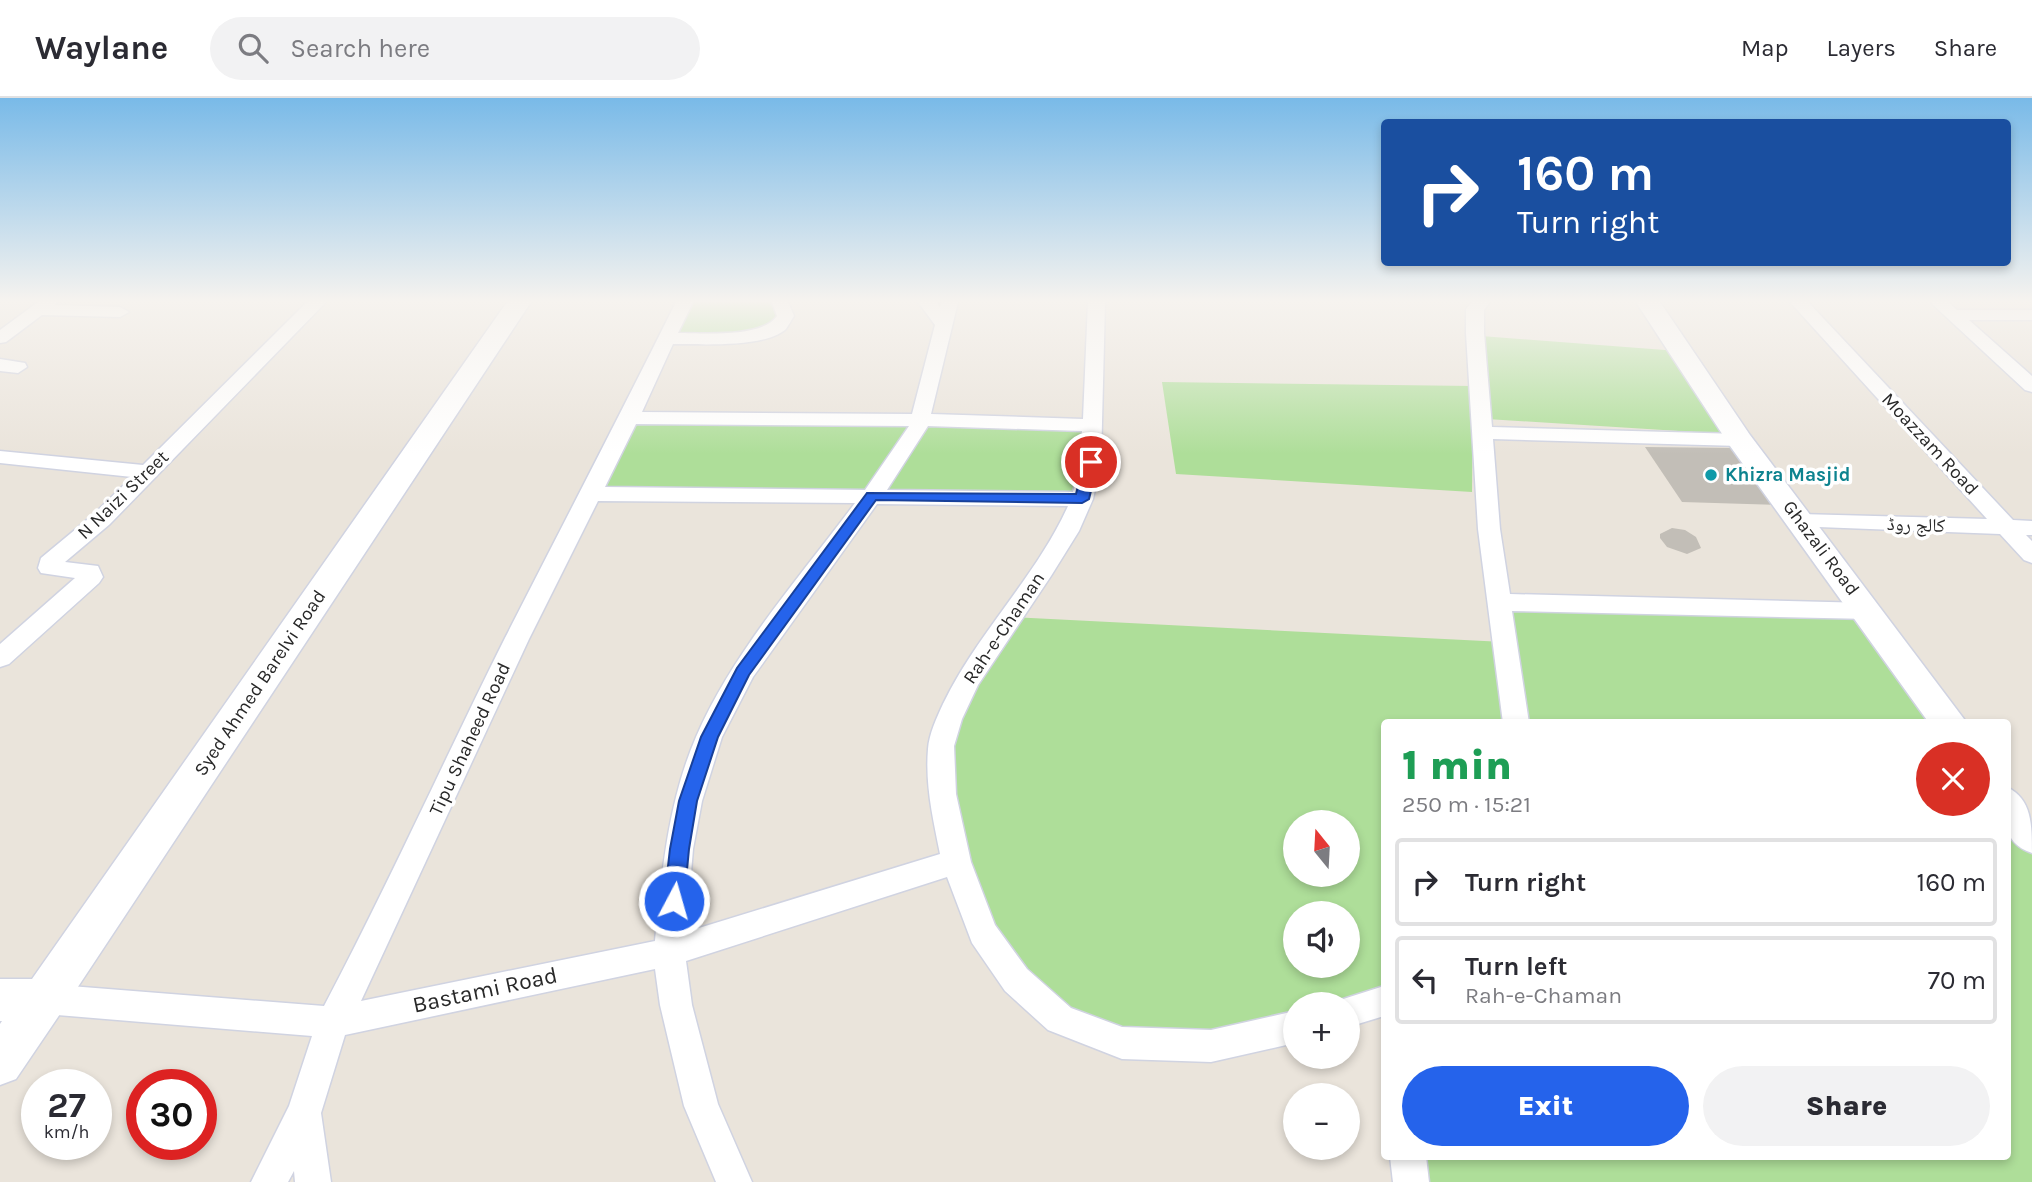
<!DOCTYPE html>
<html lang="en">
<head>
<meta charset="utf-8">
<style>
	:root { --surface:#fff; --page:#f2f2f3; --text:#2b2b33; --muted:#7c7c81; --line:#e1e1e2; --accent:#2563eb }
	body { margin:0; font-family:Karla,"Noto Naskh Arabic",sans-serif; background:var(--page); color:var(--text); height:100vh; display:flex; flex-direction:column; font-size:26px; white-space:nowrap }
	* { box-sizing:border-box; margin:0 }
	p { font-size:23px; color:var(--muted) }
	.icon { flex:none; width:38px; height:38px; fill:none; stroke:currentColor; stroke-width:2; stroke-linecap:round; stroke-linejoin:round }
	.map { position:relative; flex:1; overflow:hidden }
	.side { position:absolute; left:1381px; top:621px; width:630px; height:441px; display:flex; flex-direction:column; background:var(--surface); border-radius:7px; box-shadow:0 4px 10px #0003 }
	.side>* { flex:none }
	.banner { position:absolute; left:1381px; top:21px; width:630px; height:147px; border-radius:7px; box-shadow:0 4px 10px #0003; background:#1a4fa0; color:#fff; overflow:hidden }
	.needle { width:46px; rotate:342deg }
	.fabs { position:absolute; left:1283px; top:712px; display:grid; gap:14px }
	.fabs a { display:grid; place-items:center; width:77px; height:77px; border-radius:50%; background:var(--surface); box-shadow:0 4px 10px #0003; font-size:35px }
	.speed { position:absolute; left:21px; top:971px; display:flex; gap:14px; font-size:35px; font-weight:700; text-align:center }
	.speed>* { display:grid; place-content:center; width:91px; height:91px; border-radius:50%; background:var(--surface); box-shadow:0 4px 10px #0003; line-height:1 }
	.speed small { font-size:18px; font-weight:400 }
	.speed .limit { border:10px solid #d22; background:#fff; color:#111 }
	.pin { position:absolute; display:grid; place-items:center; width:60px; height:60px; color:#fff; margin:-30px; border:4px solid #fff; border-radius:50%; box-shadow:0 2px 7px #0007 }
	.me { position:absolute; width:77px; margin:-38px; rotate:6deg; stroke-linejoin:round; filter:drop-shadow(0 0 5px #0008) }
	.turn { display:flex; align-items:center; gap:24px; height:147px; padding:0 21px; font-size:32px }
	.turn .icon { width:91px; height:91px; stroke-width:2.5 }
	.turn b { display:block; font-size:49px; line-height:60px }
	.round { display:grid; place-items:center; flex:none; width:74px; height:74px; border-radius:37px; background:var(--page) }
	.head { display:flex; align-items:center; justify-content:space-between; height:119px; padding:0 21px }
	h1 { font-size:42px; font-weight:800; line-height:52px; color:#1e9e55 }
	.button { display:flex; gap:14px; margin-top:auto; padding:14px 21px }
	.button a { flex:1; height:80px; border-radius:42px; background:var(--accent); color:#fff; font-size:28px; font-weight:800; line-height:80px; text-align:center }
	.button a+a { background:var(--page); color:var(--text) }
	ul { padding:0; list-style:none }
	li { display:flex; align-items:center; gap:21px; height:88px; margin:0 14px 10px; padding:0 7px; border:4px solid var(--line); border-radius:7px }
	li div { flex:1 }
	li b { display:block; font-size:26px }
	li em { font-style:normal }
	header { display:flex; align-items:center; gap:42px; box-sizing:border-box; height:98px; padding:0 35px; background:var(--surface); border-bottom:2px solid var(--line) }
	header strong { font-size:33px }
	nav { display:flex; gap:38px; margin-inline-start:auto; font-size:24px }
	.search { width:490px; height:63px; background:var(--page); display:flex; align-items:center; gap:18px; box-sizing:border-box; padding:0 24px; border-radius:38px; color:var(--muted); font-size:26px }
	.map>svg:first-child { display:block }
	.green { fill:#aede99; fill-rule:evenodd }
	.building { fill:#c2beb7 }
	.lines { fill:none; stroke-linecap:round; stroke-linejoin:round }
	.street-casing { stroke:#d0d3e1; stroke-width:3 }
	.secondary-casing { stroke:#d0d3e1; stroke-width:3 }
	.street { fill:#fff; fill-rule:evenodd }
	.secondary { fill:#fff; fill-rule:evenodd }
	.route { fill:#2563eb; stroke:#184099; stroke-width:2 }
	.culture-dot { fill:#0f9aa8; stroke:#fff; stroke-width:2.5 }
	.labels { text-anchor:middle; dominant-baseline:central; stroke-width:7; stroke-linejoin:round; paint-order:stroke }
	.street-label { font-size:19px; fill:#282828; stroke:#fff }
	.culture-label { font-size:19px; font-weight:bold; fill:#0d838f; stroke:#fff; text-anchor:start }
	.near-street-label { font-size:23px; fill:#282828; stroke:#fff }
</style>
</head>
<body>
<header>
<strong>Waylane</strong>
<div class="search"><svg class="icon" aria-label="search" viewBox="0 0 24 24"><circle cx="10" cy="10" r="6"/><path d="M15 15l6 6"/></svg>Search here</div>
<nav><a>Map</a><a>Layers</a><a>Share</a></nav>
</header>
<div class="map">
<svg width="2032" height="1084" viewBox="0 0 2032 1084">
	<rect width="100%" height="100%" fill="#eae4db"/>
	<g class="green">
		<polygon points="685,204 780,204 784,209 784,223 761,237 667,240"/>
		<polygon points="1481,238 1678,253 1727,336 1487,321"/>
		<polygon points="1162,284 1473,288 1472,394 1176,376"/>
		<polygon points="629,320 1090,327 1072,404 591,396"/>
		<path d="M 1498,497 L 1866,508 L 1950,625 L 1384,625 L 1384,895 L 1348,914 L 1348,906 L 1295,906 L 1295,929 L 1132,938 L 1069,914 L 1019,876 L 988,830 L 942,656 L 1009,519 L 1504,544 ZM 1295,724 L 1348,724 L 1348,777 L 1295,777 ZM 1295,816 L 1348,816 L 1348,868 L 1295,868 Z"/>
		<polygon points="2007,705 2032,740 2032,1084 1424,1084 1421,1059 2007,1059"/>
	</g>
	<g class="building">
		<polygon points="1645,349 1736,350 1782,407 1682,404"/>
		<polygon points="1672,430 1685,432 1696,439 1701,450 1687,456 1667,449 1660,440 1660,436"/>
	</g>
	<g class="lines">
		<g class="street-casing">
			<g id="street">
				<polygon points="38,204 57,204 55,207 120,209 129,214 120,219 42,217 6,244 0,245 0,232"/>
				<polygon points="307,204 326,204 110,426 65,464 98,468 103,479 99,485 9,566 0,569 0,546 75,480 41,475 38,470 41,460 94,416 132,379 0,365 0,353 143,367"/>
				<path d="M 676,204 L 693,204 L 678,235 C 703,235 762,240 777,218 L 772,204 L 788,204 L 794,218 C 791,222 788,229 785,232 C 762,250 702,246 673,246 L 642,314 L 912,316 L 935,227 L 918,204 L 936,204 L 940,209 L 942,204 L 958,204 L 931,316 L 1083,321 L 1088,204 L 1105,204 L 1101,364 L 1093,401 L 1079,433 L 1051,478 L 978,587 L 962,621 L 954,648 L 956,696 L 971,764 L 995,827 L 1027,871 L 1071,910 L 1122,929 L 1211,932 L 1295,913 L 1295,945 L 1211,964 L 1122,961 L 1048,932 L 1005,893 L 972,845 L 947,779 L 686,863 L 692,907 L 718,1006 L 752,1084 L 716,1084 L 684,1008 L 660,907 L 655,871 L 345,937 L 321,1015 L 331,1084 L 295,1084 L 294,1073 L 288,1084 L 251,1084 L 289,1008 L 312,938 L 45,916 L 34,912 L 29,901 L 34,890 L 45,886 L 324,908 C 388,787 444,662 505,540 C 562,428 620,317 676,204 ZM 636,326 L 909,328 L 865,392 L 605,389 ZM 928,328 L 1082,333 L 1081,364 L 1073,394 L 887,392 ZM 598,403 L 855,405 C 800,479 732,555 696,639 C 668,704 662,773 655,843 L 361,903 L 529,541 ZM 877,406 L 1068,408 C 1036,479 977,535 943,606 C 937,619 929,636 928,651 C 925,687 933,721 940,756 L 686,834 L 693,751 L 702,703 L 722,639 L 753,579 Z"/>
				<polygon points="1472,204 1490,204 1484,212 1484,235 1492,329 1740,336 1747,338 1750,342 1747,346 1740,348 1493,341 1500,431 1510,496 1869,505 1877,507 1881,513 1877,519 1869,521 1512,513 1529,625 1503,625 1478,431 1466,235 1466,211"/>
				<polygon points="1790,204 1808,204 2013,422 2032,423 2032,437 2026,437 2032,443 2032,465 2024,462 2000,436 1792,428 1789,423 1792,418 1800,416 1987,421"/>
				<polygon points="1930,204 1948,204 1957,212 2032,212 2032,222 1969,222 2032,278 2032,294 2025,292"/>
				<polygon points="0,261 25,265 27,269 18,275 0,273"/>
				<polygon points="1384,888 1384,918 1348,929 1348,906 1335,906 1337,903"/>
				<polygon points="1390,1059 1426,1059 1429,1084 1393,1084"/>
			</g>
		</g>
		<g class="secondary-casing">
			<g id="secondary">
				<polygon points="507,204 531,204 60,916 16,981 0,987 0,926 2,923 0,923 0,881 32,881"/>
				<polygon points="1636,204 1660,204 1750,337 1967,625 1929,625 1730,348"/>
				<path d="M 2007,689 C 2032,701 2032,727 2032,755 C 1999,744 2007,718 2007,689 Z"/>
			</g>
		</g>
		<use href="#street" class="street"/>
		<use href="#secondary" class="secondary"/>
	</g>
	<linearGradient id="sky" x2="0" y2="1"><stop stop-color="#79bae8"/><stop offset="0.57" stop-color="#f6f3ef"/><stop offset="1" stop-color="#f6f3ef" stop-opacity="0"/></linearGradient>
	<rect width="2032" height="356" fill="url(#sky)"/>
	<polygon class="route" points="1091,360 1098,364 1089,401 1082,405 876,402 749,577 718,639 697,703 689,751 684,803 681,809 674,811 667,809 664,803 670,751 679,703 701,639 737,570 867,395 1076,396 1084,364"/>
	<circle class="culture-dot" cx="1711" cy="377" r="7"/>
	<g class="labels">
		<g class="street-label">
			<text transform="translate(1930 346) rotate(47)">Moazzam Road</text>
			<text transform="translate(123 397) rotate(-44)">N Naizi Street</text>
			<text transform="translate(1916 427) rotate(2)">کالج روڈ</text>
			<text transform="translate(1821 450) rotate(53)">Ghazali Road</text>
			<text transform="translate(1004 530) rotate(-56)">Rah-e-Chaman</text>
			<text transform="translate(260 585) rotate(-56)">Syed Ahmed Barelvi Road</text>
			<text transform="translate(470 641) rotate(-65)">Tipu Shaheed Road</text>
		</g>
		<g class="culture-label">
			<text x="1725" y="377">Khizra Masjid</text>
		</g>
		<g class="near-street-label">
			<text transform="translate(485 892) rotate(-12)">Bastami Road</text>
		</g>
	</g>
</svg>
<div class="fabs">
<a><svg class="needle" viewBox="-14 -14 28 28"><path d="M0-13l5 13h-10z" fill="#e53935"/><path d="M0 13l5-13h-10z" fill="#7c7c81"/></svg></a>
<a><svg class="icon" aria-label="sound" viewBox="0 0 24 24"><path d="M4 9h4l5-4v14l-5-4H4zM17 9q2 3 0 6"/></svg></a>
<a>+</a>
<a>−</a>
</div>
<div class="speed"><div>27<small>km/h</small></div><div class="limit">30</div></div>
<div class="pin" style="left:1091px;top:364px;background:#d93025"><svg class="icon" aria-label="arrive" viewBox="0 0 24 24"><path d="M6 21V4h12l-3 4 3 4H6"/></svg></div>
<svg class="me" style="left:674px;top:803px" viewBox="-20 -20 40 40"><circle r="17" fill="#2563eb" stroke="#fff" stroke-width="3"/><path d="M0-11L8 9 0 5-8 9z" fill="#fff"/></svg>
<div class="banner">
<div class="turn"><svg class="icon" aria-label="right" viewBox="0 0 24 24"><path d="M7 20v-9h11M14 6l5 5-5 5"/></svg><div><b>160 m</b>Turn right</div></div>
</div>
<section class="side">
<div class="head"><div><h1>1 min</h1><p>250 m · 15:21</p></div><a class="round" style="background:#d93025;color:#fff"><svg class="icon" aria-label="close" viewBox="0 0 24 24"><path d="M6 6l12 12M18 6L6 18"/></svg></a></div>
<ul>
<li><svg class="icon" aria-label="right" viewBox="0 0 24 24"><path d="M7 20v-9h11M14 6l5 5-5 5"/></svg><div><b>Turn right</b></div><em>160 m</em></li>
<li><svg class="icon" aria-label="left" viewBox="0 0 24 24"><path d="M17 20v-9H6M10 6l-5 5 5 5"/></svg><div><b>Turn left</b><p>Rah-e-Chaman</p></div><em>70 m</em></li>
</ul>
<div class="button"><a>Exit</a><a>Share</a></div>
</section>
</div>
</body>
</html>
